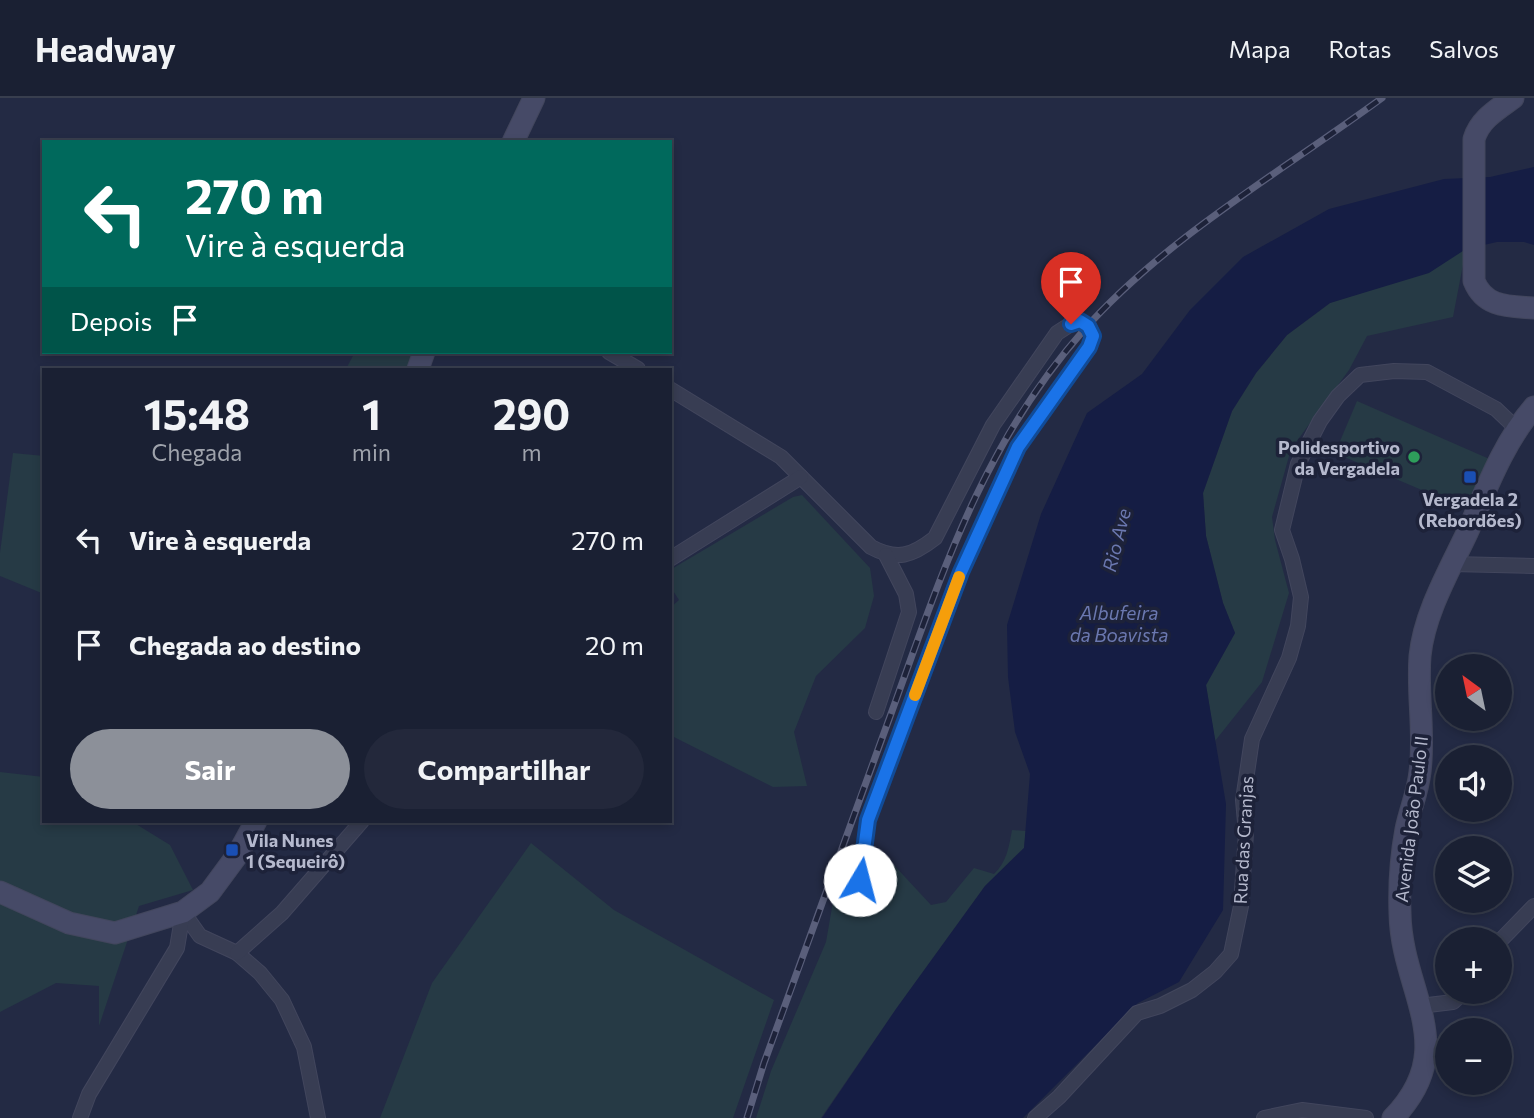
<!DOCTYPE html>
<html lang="pt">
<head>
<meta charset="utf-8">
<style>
	:root { --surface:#1a2033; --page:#23283b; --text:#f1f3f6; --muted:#9fa3ac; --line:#383e4e; --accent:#8c9099 }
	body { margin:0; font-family:Commissioner,sans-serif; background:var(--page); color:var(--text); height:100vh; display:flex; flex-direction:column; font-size:26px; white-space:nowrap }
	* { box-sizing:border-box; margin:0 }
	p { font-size:23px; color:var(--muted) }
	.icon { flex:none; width:38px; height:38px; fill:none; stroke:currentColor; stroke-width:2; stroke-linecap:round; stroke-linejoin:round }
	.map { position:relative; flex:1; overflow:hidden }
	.panel { position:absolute; left:42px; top:270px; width:630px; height:455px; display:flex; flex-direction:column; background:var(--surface); border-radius:0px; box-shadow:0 4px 10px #0003,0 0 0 2px var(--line) }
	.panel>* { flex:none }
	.guide { position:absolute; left:42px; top:42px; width:630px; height:214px; border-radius:0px; box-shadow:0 4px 10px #0003,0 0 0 2px var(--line); background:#00695c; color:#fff; overflow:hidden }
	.needle { width:46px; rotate:327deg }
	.buttons { position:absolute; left:1435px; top:556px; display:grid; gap:14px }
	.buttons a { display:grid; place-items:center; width:77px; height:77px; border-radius:50%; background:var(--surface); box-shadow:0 4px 10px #0003,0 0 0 2px var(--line); font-size:35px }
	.pin { position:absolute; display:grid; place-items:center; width:60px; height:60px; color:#fff; margin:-72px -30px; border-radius:50% 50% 50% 0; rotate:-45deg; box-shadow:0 0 7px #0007 }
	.pin .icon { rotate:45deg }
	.me { position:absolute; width:77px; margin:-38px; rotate:8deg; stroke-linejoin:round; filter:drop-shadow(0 0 5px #0008) }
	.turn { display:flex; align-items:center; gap:24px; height:147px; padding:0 28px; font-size:32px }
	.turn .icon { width:91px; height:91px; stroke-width:2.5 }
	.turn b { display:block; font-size:49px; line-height:60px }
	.then { display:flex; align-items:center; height:66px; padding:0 28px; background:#0003; gap:14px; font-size:26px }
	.eta { display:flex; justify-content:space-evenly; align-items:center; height:119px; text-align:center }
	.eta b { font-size:42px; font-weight:700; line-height:49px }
	.button { display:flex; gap:14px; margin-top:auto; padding:14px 28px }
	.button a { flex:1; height:80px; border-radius:42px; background:var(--accent); color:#fff; font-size:28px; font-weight:700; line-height:80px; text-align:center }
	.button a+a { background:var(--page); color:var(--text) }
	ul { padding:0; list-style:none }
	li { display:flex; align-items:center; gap:21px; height:105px; padding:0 28px }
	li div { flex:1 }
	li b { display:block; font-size:26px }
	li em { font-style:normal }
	header { display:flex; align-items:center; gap:42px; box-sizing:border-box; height:98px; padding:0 35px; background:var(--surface); border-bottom:2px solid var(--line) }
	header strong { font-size:33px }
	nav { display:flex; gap:38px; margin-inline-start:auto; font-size:24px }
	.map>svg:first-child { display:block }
	.green { fill:#263a45 }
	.water { fill:#151d44 }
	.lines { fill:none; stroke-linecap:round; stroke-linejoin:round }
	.street-casing { stroke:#42465d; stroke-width:16 }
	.secondary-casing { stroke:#42465d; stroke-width:23 }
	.street { stroke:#383d53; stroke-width:14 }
	.secondary { stroke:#464a67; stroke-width:21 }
	.rail-casing { stroke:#5a5f7b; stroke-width:7 }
	.rail { stroke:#1d2239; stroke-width:4.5; stroke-dasharray:13; stroke-linecap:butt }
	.route-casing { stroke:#114b97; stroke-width:18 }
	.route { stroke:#1a73e8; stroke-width:12 }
	.slow { stroke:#f59e0b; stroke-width:12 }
	.leisure-dot { fill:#2e9e5b; stroke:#1d2239; stroke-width:2.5 }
	.transit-dot { fill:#1a4fb4; stroke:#1d2239; stroke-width:2.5 }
	.labels { text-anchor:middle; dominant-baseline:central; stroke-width:7; stroke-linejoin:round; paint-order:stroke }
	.poi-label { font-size:18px; font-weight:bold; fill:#b5b9cd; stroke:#1d2239; text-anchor:end }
	.street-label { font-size:18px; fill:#b5b9cd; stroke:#1d2239 }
	.water-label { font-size:19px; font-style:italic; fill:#6b78b0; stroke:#1d2239 }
</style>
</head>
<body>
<header>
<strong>Headway</strong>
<nav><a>Mapa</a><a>Rotas</a><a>Salvos</a></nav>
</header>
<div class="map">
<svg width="1534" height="1020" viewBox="0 0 1534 1020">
	<rect width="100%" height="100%" fill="#232a44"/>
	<g class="green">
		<polygon points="1466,151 1453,219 1367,238 1349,272 1291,351 1272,419 1275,442 1289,495 1262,584 1215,643 1206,587 1235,535 1223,505 1206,438 1203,395 1232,313 1256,275 1287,237 1330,205 1370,192"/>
		<polygon points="355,254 413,254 408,271 346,271"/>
		<polygon points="1357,303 1494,363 1471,413 1335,355"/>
		<polygon points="13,355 44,358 44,496 0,478 0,455"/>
		<polygon points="802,397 870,470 874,498 865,530 816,578 794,634 807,688 773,689 670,637 670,510 679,502 670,488 670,472 793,399"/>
		<polygon points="0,674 44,679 44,723 131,723 170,747 193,792 139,808 99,928 99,888 56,885 0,914"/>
		<path d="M 1012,732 L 1026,733 L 1024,750 L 985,788 L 896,911 L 821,1020 L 756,1020 L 771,973 L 826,844 L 834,798 L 848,757 L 852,758 L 838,798 L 869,810 L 876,806 L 878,799 L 871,754 L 879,751 L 931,807 L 946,804 L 974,770 L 994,776 C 1007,764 1009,748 1012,732 Z"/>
		<polygon points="531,745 614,812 774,902 733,1020 380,1020 432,885"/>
	</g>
	<polygon class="water" points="1534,69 1534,147 1524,144 1497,144 1466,151 1429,175 1330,205 1287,237 1256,275 1232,313 1203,395 1206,438 1223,505 1235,535 1206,587 1226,706 1223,812 1179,884 1138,905 1023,1020 822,1020 896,911 985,788 1024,750 1030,676 1015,634 1008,579 1007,527 1041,416 1087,315 1142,276 1190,212 1243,159 1329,111 1444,81 1490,79"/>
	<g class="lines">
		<g class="street-casing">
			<g id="street">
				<polyline points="609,254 638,271"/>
				<path d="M 670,291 L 781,359 L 871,449 C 897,463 912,458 935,440 L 993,327 L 1057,235 L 1071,226 L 1080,223 L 1089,228 L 1093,238 L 1089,249 L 1018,349 L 961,474 L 868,722 L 860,782"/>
				<polyline points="670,461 801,379"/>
				<polyline points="1452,466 1534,468"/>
				<polyline points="876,614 909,514 906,496 886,457"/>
				<polyline points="183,814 200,838 237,855 260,875 282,902 304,949 318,1020"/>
				<polyline points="1500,843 1534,808"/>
				<polyline points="237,855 282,815 362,723"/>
				<polyline points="1420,908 1453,904 1464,894"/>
				<polyline points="80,1020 89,996 177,850 183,814"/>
				<polyline points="1035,1020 1059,999 1137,915 1160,908 1192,892 1215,874 1231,856 1241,808 1246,735 1243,702 1252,641 1289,560 1298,528 1301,499 1292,461 1282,432 1298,366 1320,323 1338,298 1360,277 1394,273 1427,274 1496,311 1517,331"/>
				<polyline points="1264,1020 1302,1012 1366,1020"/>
			</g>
		</g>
		<g class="secondary-casing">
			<g id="secondary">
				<path d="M 1513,0 C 1498,11 1480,21 1474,41 L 1474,183 C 1485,210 1509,208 1534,210"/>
				<polyline points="513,44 534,0"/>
				<polyline points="418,271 424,254"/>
				<polyline points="0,794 69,825 115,835 183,814 210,794 238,756 256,723"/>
				<path d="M 1393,1020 C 1462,949 1401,894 1400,815 C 1399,788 1401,758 1406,731 C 1410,712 1418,693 1420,674 C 1425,635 1417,597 1420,558 C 1424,516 1449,473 1467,435 C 1486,392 1503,345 1534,309"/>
			</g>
		</g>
		<use href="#street" class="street"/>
		<use href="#secondary" class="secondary"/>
		<g class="rail-casing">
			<path id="rail" d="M 747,1020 L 764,965 C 807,848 849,730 892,613 C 942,475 983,346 1083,233 C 1164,141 1284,72 1382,0"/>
		</g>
		<use href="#rail" class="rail"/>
	</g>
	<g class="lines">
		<g class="route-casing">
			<polyline id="route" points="860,782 868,722 961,474 1018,349 1089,249 1093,238 1088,228 1080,223 1071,226"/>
		</g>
		<use href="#route" class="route"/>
		<polyline class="slow" points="915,597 959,479"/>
	</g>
	<circle class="leisure-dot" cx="1414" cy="359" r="7"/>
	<g class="transit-dot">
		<rect x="1463" y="372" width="14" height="14" rx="3.5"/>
		<rect x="225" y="745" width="14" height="14" rx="3.5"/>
	</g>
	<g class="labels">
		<g class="poi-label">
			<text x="1400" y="349">Polidesportivo<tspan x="1400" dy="21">da Vergadela</tspan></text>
			<text x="1470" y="401" text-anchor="middle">Vergadela 2<tspan x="1470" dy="21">(Rebordões)</tspan></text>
			<text x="246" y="742" text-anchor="start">Vila Nunes<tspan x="246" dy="21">1 (Sequeirô)</tspan></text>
		</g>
		<g class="street-label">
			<text transform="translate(1411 721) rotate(-83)">Avenida João Paulo II</text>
			<text transform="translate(1243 742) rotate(-87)">Rua das Granjas</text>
		</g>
		<g class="water-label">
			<text transform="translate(1116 442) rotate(-76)">Rio Ave</text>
			<text x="1119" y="514">Albufeira<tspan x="1119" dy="22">da Boavista</tspan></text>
		</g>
	</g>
</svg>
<div class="buttons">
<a><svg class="needle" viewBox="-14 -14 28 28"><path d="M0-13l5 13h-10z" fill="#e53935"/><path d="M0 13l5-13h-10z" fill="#9fa3ac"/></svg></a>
<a><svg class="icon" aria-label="sound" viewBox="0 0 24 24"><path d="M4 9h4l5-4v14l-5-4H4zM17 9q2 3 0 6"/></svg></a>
<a><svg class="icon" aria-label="layers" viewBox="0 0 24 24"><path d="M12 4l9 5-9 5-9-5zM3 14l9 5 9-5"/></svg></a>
<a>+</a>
<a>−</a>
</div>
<div class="pin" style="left:1071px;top:226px;background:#d93025"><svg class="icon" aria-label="arrive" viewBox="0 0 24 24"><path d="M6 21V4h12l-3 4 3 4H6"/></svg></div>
<svg class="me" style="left:860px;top:782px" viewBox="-20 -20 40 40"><circle r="19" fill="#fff"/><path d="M0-13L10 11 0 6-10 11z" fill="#1a73e8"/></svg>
<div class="guide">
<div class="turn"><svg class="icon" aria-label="left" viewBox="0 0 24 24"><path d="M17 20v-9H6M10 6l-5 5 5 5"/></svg><div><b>270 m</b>Vire à esquerda</div></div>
<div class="then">Depois<svg class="icon" aria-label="arrive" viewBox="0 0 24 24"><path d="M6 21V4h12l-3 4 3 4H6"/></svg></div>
</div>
<section class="panel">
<div class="eta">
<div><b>15:48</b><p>Chegada</p></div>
<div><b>1</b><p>min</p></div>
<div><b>290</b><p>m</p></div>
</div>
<ul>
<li><svg class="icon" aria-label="left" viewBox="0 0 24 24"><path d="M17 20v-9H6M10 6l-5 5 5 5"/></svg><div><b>Vire à esquerda</b></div><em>270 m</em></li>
<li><svg class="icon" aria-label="arrive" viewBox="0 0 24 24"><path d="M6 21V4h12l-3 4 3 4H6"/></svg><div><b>Chegada ao destino</b></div><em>20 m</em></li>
</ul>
<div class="button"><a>Sair</a><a>Compartilhar</a></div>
</section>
</div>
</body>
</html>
